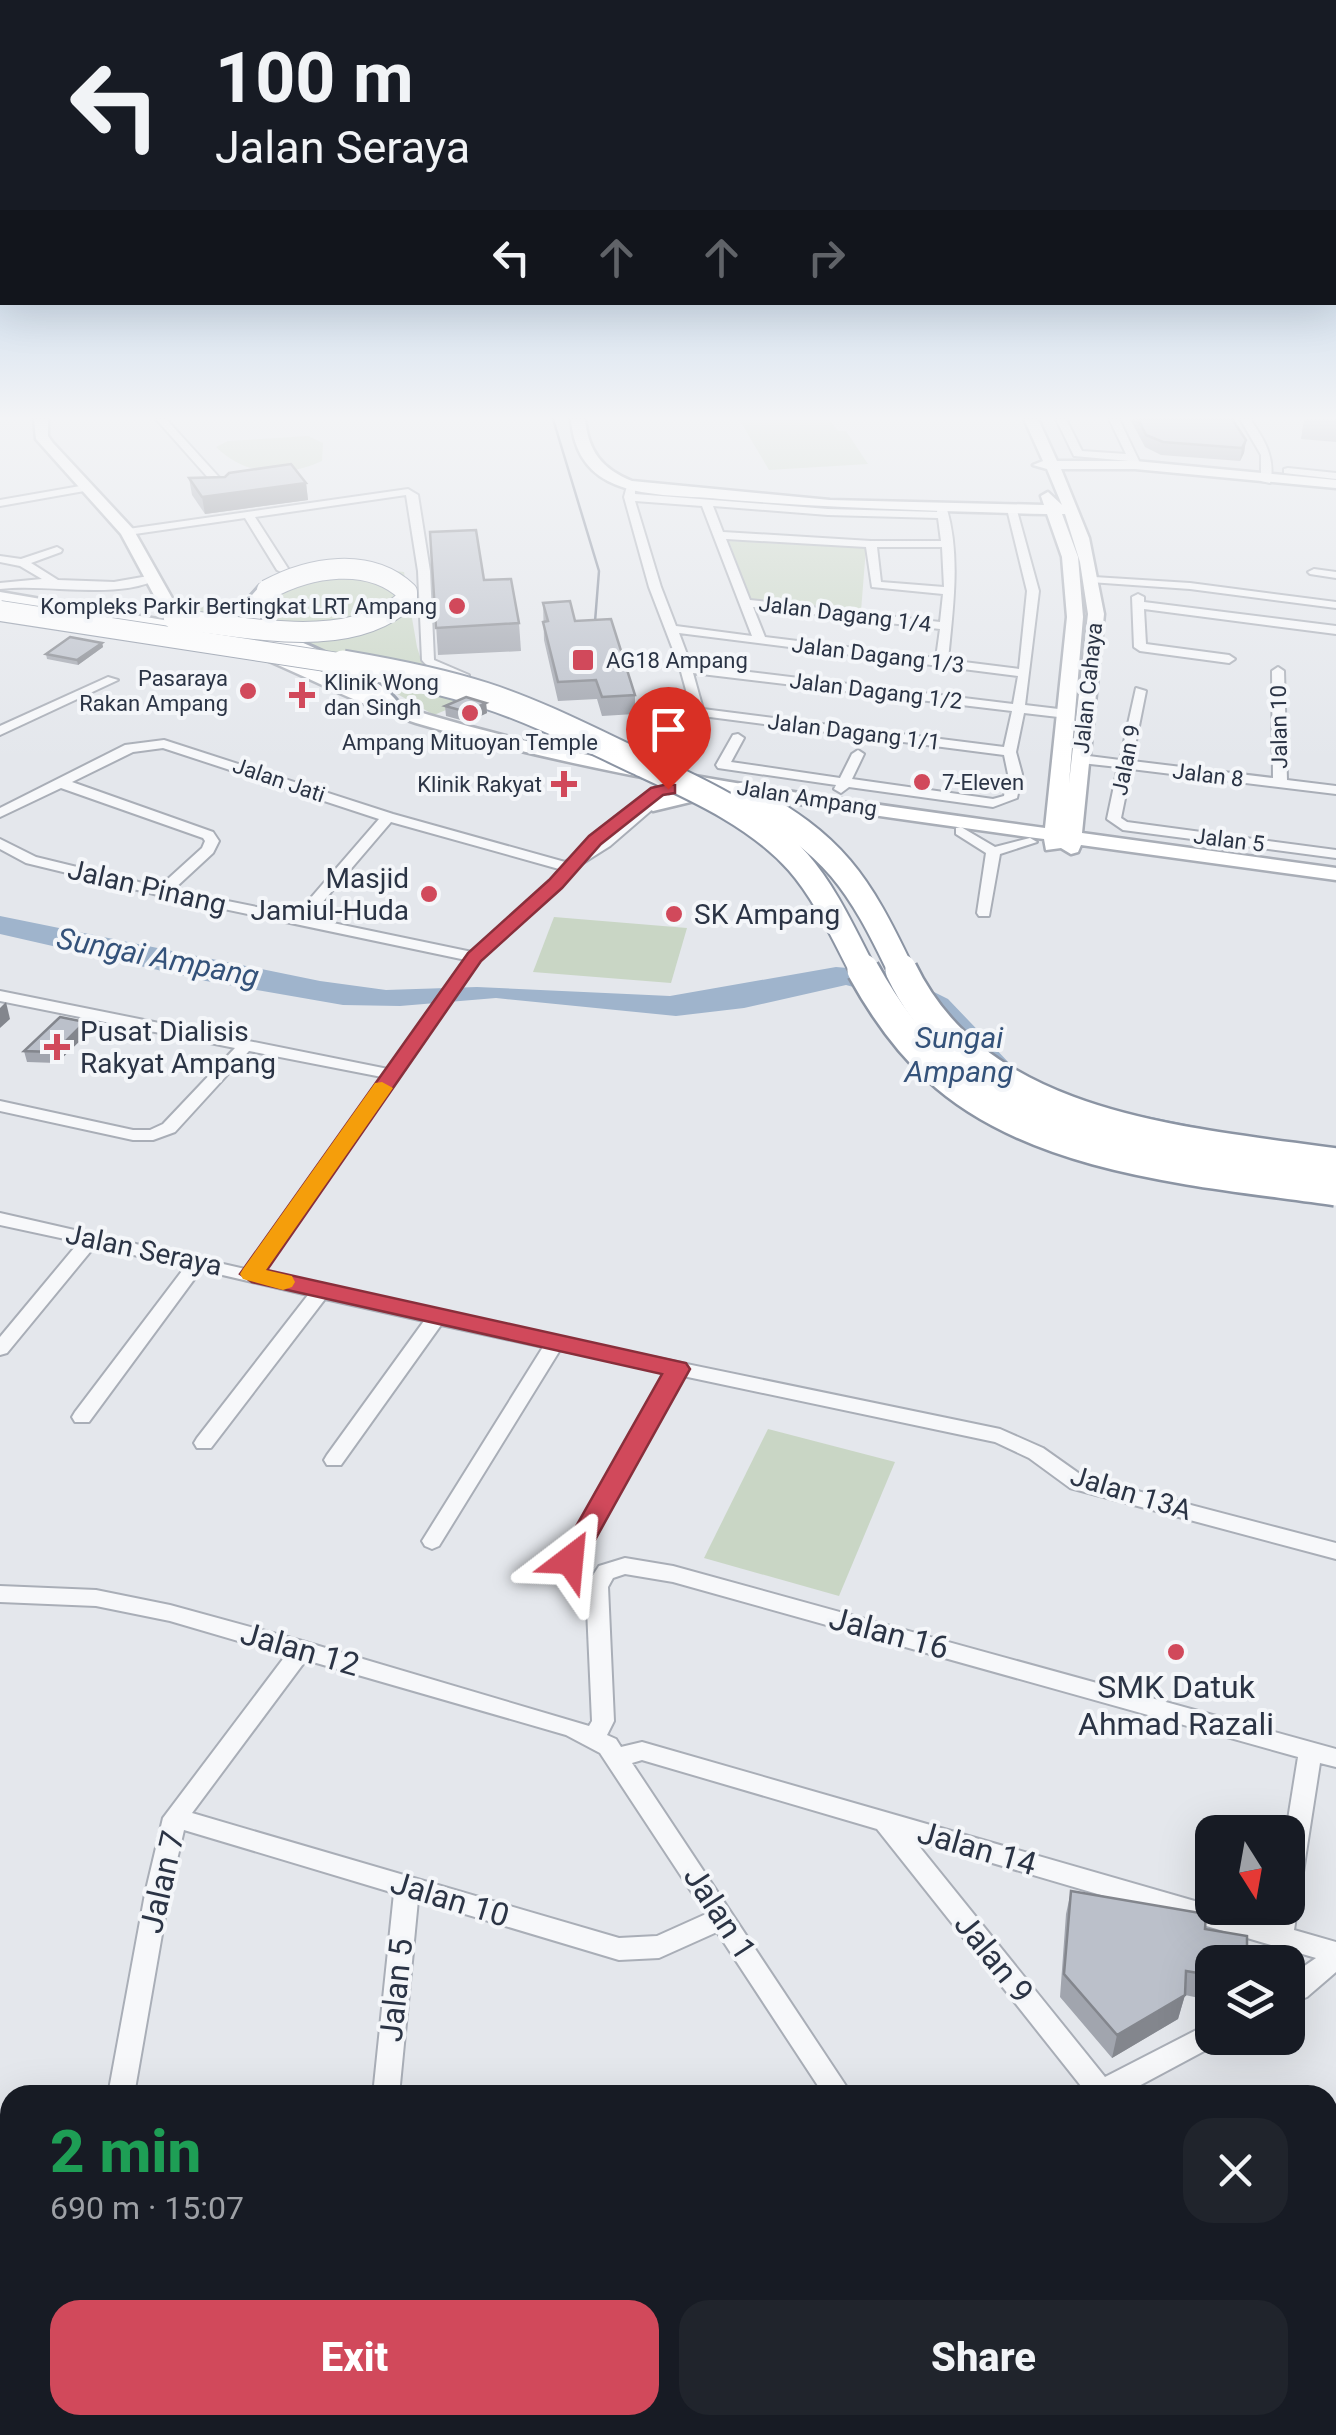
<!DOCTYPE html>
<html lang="en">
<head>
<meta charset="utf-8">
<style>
	:root { --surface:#171b24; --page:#20242c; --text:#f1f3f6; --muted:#9ea1a6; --accent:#d1495b }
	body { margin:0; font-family:Roboto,sans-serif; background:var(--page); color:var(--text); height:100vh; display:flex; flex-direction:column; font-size:38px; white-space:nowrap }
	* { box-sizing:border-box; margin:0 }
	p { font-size:32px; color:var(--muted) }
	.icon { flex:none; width:55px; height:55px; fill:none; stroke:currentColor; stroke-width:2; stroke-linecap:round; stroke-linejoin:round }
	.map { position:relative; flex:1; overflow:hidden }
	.drawer { position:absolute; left:0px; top:2085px; width:1338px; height:350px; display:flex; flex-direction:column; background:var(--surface); border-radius:30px 30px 0 0; box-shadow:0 10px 40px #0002 }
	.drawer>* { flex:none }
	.banner { position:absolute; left:0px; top:0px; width:1338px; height:305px; box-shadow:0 10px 40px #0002; background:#171b24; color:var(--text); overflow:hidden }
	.needle { width:65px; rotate:169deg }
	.buttons { position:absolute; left:1195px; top:1815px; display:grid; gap:20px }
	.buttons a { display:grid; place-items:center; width:110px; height:110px; border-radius:20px; background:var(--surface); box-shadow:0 10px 40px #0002; font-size:50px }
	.pin { position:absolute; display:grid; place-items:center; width:85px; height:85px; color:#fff; margin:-102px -42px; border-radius:50% 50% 50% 0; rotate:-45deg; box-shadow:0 0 10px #0007 }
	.pin .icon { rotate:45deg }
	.me { position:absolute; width:110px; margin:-55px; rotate:29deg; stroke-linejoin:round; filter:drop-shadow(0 0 8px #0008) }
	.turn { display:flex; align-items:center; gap:35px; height:210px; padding:0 50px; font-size:45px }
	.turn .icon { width:130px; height:130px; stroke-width:2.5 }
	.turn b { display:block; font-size:70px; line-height:85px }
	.lanes { display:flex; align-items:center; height:95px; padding:0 50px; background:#0003; justify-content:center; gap:50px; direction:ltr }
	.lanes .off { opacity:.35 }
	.round { display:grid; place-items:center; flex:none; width:105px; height:105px; border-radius:30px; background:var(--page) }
	.headline { display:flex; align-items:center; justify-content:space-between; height:170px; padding:0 50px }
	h1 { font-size:60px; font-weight:800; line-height:75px; color:#1e9e55 }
	.cta { display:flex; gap:20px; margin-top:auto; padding:20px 50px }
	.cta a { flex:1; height:115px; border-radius:30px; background:var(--accent); color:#fff; font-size:40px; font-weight:800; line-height:115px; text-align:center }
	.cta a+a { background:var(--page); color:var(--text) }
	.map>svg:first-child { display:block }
	.green { fill:#c9d6c5 }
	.water { fill:#9fb4cc }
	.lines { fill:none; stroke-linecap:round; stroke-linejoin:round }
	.street-casing { stroke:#a9aeb7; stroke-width:4 }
	.secondary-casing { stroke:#a9aeb7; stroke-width:5 }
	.highway-casing { stroke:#8b94a3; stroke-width:6 }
	.street { fill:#f7f8fa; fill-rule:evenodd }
	.secondary { fill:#fff; fill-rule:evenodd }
	.highway { fill:#fff; fill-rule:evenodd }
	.tram { stroke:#7d8696; stroke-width:2.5 }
	.highway-bridge-far2-casing { stroke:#8b94a3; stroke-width:22; stroke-linecap:butt }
	.highway-bridge-far1-casing { stroke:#8b94a3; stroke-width:29; stroke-linecap:butt }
	.highway-bridge-casing { stroke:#8b94a3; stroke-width:36; stroke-linecap:butt }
	.highway-bridge-far2 { stroke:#fff; stroke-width:20 }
	.highway-bridge-far1 { stroke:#fff; stroke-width:25 }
	.highway-bridge { stroke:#fff; stroke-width:31 }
	.wall { fill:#a1a5ae }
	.shaded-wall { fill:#83868d }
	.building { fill:#bbc0ca; stroke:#83868d; stroke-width:2.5 }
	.route { fill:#d1495b; stroke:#882f3b; stroke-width:2.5 }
	.slow { fill:#f59e0b }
	.poi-dot { fill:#d1495b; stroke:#f4f6f9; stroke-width:4 }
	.labels { text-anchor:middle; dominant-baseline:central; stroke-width:8; stroke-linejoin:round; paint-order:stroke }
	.far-poi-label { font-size:22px; fill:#2b3445; stroke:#f4f6f9; text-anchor:end }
	.far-street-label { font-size:22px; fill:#2b3445; stroke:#f4f6f9 }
	.poi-label { font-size:28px; fill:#2b3445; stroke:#f4f6f9; text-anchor:start }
	.street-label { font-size:28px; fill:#2b3445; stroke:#f4f6f9 }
	.water-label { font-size:30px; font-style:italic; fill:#34527a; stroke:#f4f6f9 }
	.near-street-label { font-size:32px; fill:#2b3445; stroke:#f4f6f9 }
	.near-poi-label { font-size:32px; fill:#2b3445; stroke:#f4f6f9 }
</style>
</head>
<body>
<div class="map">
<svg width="1336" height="2435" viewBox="0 0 1336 2435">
	<rect width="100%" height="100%" fill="#e4e7ec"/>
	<g class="green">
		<polygon points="739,419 829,419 838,431 846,431 868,464 769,470"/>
		<path d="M 308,436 L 323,443 L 322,461 C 284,478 246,476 216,447 L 228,441 Z"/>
		<polygon points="729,541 866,548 861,611 750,600"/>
		<polygon points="370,568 404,572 417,647 425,672 491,691 434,715 331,656 181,610 246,599 277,579"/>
		<polygon points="554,917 687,928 671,983 533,972"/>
		<polygon points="768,1429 895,1462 839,1596 704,1558"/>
	</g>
	<polygon class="water" points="0,916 320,981 386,990 477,987 670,996 836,967 894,972 948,999 1012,1066 1041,1088 1081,1103 1336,1154 1050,1146 861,989 846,985 744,1008 676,1016 496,998 400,1006 343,1005 206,981 0,934"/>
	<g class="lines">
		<g class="street-casing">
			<g id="street">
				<polygon points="156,419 166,419 227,486 227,490 219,490"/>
				<polygon points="1056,419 1066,419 1082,451 1126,454 1109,419 1119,419 1140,463 1135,466 1129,461 1074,456"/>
				<path d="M 1240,419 L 1250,419 C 1264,439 1276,458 1270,483 L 1261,481 L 1261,455 Z"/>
				<polygon points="1288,468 1336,473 1336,479 1284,473 1284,469"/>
				<polygon points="86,485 90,486 90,490 0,506 0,500"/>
				<path d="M 627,486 L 635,486 L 635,494 L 828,509 L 937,512 L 938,506 L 946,506 C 961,555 953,607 948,660 L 1019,669 L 1027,591 L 1007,509 L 1016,507 L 1039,591 L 1025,705 L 1067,710 L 1073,714 L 1067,718 L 1024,713 L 1016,752 L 1022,774 L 1017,798 L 993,807 L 849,787 L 841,793 L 834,789 L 836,785 L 718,768 L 716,765 L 733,735 L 738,734 L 744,738 L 731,762 L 840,778 L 852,754 L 858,750 L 864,754 L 852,779 L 993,799 L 1004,796 L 1008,774 L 1004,755 L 702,716 L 689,735 L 681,735 L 679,732 L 692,712 L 680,668 L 649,587 L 624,497 ZM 635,501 L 702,506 L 752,636 L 676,626 L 661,587 ZM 713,506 L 828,515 L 938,518 L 941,541 L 871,541 L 723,532 ZM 726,539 L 866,547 L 872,587 L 943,594 L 940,622 L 750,600 ZM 877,547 L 942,547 L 944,587 L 881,582 ZM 753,607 L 940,629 L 936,658 L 765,637 ZM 679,633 L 1018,676 L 1013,704 L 691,665 ZM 693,673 L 1012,711 L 1004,747 L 703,709 Z"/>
				<path d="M 408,489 L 418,495 L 430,571 L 434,660 L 469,675 L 469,681 C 454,681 431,672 422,660 L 418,571 L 406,495 L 255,517 L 289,570 L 283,573 L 277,570 L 245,518 L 128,535 L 123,532 L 128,529 Z"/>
				<path d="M 57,547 L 62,550 L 61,552 L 31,563 L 58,580 L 114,582 L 154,575 L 160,578 C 117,601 49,583 0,589 L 0,583 L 42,579 L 20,566 L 0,562 L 0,556 L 21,559 Z"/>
				<polygon points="1314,569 1336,572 1336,578 1310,574 1308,572"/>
				<polygon points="1094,577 1190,583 1336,602 1336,608 1190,589 1090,582 1088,580"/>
				<polygon points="1138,594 1144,597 1144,602 1336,626 1336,634 1144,609 1146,644 1229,655 1235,659 1229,663 1140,651 1134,647 1132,597"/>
				<polygon points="1278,667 1284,671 1287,780 1336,786 1336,794 1131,769 1121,818 1127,822 1336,850 1336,858 1123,830 1107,819 1118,767 1081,763 1075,759 1081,755 1120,760 1136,688 1146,691 1132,761 1273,778 1272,671"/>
				<polygon points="108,677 118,680 0,735 0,726"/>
				<path d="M 164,740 L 393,814 L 565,862 L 600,840 L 664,786 L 669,785 L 676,789 L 610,846 L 572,870 L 561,887 L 480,960 L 261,1272 L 436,1312 L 1000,1429 L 1043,1448 L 1084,1477 L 1336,1543 L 1336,1559 L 1070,1488 L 1029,1458 L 995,1442 L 683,1376 L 577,1566 L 570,1568 L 563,1566 L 560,1560 L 666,1372 L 560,1350 L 439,1546 L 432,1549 L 425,1546 L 422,1541 L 543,1347 L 441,1325 L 341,1465 L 327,1465 L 324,1460 L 327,1455 L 424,1321 L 325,1299 L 211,1448 L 197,1448 L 194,1443 L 197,1438 L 308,1295 L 201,1270 L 89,1422 L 75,1422 L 72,1417 L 75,1412 L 185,1267 L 95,1246 L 7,1353 L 0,1355 L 0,1337 L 79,1242 L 0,1225 L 0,1213 L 245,1269 L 382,1077 L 249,1051 L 175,1132 L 153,1140 L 133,1140 L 0,1111 L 0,1101 L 133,1130 L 150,1130 L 163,1124 L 235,1048 L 0,1001 L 0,991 L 388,1069 L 466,960 L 162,896 L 26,863 L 0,849 L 0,839 L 36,857 L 159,887 L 202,848 L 205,841 L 203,838 L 61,788 L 0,817 L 0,808 L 125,745 ZM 163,748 L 379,819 L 296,915 L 173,890 L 213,853 L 219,841 L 213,832 L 72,782 L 133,752 ZM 391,822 L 559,869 L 551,881 L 472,952 L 309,918 Z"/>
				<polygon points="961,827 995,847 1030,838 1037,842 1000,854 989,916 979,916 977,913 986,853 956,834 956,828"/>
				<path d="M 625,1558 L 673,1566 L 1336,1749 L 1336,1767 L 1320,1763 L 1294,1930 L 1336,1942 L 1336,1972 L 1307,1997 L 1288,2005 L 1288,1962 L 1277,1962 L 1271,1945 L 914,1840 L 1105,2077 L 1212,2022 L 1212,2038 L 1223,2038 L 1221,2042 L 1122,2095 L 1083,2095 L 1085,2091 L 877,1829 L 642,1760 L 632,1763 L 852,2095 L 824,2095 L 717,1932 L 659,1958 L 619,1960 L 418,1900 L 399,2095 L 373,2095 L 394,1893 L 184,1830 L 169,1894 L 134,2095 L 108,2095 L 145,1894 L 163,1818 L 286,1655 L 170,1621 L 96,1606 L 0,1602 L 0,1586 L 96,1590 L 170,1605 L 302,1641 L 589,1726 L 592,1721 L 586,1586 L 599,1566 ZM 625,1574 L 673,1582 L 1298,1757 L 1286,1832 L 1288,1908 L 1274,1908 L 1271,1923 L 642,1742 L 621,1747 L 616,1739 L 607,1735 L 614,1721 L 608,1587 L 613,1578 ZM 306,1660 L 566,1735 L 600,1753 L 706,1914 L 657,1936 L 619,1938 L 192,1813 ZM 1299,1953 L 1316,1958 L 1303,1967 Z"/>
				<polygon points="1336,2254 1336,2283 1328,2286 1328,2258"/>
				<polygon points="46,2425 76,2425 74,2435 44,2435"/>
				<polygon points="337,2425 367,2425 366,2435 336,2435"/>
				<polygon points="825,2425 883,2425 879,2435 821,2435"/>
				<polygon points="982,2425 1012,2425 1015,2435 985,2435"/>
				<polygon points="1254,2425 1284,2425 1288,2435 1258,2435"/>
			</g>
		</g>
		<g class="secondary-casing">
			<g id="secondary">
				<polygon points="34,419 48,419 48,436 53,443 133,529 177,607 203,627 203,635 0,602 0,592 175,622 162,610 121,534 36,439"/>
				<path d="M 571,419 L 585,419 C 588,451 602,469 632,481 L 830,500 L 1044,505 L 1041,496 L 1048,492 L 1062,505 L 1047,469 L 1033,465 L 1043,461 L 1024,419 L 1038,419 L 1057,461 L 1135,461 L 1336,480 L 1336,488 L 1135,469 L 1061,469 L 1089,538 L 1104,614 L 1082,833 L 1336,868 L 1336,880 L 1081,845 L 1078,852 L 1071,854 L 1061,848 L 1046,850 L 1044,839 C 834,810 619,783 416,723 C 364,707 312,679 262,658 L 262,650 L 274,650 C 325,672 376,700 429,715 C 629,774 839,799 1045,828 L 1067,617 L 1062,557 L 1047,514 C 938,511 829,508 720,499 C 684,495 641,498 608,481 C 583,468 573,445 571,419 ZM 1062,514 L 1065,514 L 1080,562 L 1088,614 L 1069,783 L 1083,617 L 1078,557 Z"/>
				<polygon points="700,788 707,790 707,798 653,811 643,805 646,801"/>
			</g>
		</g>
		<g class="highway-casing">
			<path id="highway" d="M 267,584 L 278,590 L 258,614 L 264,626 C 304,644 374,669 400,705 L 396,710 L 380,710 L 372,700 L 303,660 L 248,636 L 236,613 L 260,586 Z"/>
		</g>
		<use href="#street" class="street"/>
		<use href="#secondary" class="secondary"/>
		<use href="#highway" class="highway"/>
		<polyline class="tram" points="553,419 599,571 593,647"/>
		<g class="highway-bridge-far2-casing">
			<g id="highway-bridge-far2">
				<polyline points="0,611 358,666"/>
				<path d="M 174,619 C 245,626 350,653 407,599 L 407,592 C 369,556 309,567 267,590"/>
			</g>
		</g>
		<g class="highway-bridge-far1-casing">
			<g id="highway-bridge-far1">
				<path d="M 343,663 C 390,671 438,680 484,695 C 537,712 587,738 638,762 C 694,788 756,815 798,862 C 826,894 844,935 864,973"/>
				<path d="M 743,795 C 835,845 858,881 902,973"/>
			</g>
		</g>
		<g class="highway-bridge-casing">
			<g id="highway-bridge">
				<path d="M 863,970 C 883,1006 906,1040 937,1068 C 1036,1161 1208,1171 1336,1190"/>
				<path d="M 901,970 C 978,1130 1181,1142 1336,1164"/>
			</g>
		</g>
		<use href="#highway-bridge-far2" class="highway-bridge-far2"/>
		<use href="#highway-bridge-far1" class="highway-bridge-far1"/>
		<use href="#highway-bridge" class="highway-bridge"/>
	</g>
	<g class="wall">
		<polygon points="1130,419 1232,419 1246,440 1244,453 1240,461 1161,455 1145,447"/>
		<polygon points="1304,419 1336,419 1336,442 1301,439"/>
		<polygon points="189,478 306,483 308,500 205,514 192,495"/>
		<polygon points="430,532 484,580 519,623 521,651 438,655"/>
		<polygon points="543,603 575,621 635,695 635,714 602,716 597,699 558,701 544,640"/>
		<polygon points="102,643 103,647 78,665 47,659 46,654"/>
		<polygon points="486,703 487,713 468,722 446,716 445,706"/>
		<polygon points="85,1022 88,1033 57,1063 27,1062 24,1051"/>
		<polygon points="1071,1891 1205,1929 1247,1962 1212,1962 1212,1983 1208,1982 1204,1999 1185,1995 1178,2019 1112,2058 1060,1997 1066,1914"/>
	</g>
	<g class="shaded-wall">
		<polygon points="1246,440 1244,453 1240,461 1242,448"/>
		<polygon points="306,483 308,500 205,514 202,497"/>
		<polygon points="102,643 103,647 78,665 77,660"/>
		<polygon points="486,703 487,713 468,722 467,712"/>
		<polygon points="6,1002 10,1019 0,1028 0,1008"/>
		<polygon points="85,1022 88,1033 57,1063 55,1052"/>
		<polygon points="1185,1995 1178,2019 1112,2058 1117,2035"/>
	</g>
	<g class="building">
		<polygon points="1138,419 1232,419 1246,440 1242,448 1163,442 1146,435"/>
		<polygon points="291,464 306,483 202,497 189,478 225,477 229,473"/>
		<polygon points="476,530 484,580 511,579 519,623 436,628 430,532"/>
		<polygon points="570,601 575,621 611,619 635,695 602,697 596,680 558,682 543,622 548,621 543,603"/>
		<polygon points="70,637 102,643 77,660 46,654"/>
		<polygon points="466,697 486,703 467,712 445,706"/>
		<polygon points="60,1017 85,1022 55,1052 24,1051"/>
		<polygon points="1071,1891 1206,1914 1205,1929 1247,1936 1247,1962 1235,1962 1210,1958 1210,1975 1186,1971 1185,1995 1117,2035 1064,1974"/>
	</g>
	<linearGradient id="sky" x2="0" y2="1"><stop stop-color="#8bb4dd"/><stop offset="0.55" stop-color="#f3f4f6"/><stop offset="1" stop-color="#f3f4f6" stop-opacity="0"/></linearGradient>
	<rect width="1336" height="760" fill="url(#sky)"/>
	<polygon class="route" points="668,784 675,785 675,793 663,795 601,844 562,888 481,961 267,1270 686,1363 690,1369 580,1567 561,1567 557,1560 662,1374 252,1282 240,1274 468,953 549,880 589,836 651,788"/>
	<polygon class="slow" points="382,1082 393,1088 266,1270 292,1276 295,1282 292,1287 283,1290 243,1279 240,1274 243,1269 375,1083"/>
	<g class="poi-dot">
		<circle cx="457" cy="606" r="10"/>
		<rect x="571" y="648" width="24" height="24" rx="5"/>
		<circle cx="248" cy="691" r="10"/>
		<path d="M297 680h10v10h10v10h-10v10h-10v-10h-10v-10h10z"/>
		<circle cx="470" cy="713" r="10"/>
		<circle cx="922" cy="782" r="10"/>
		<path d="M559 769h10v10h10v10h-10v10h-10v-10h-10v-10h10z"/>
		<circle cx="429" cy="894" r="10"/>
		<circle cx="674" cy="914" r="10"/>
		<path d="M52 1032h10v10h10v10h-10v10h-10v-10h-10v-10h10z"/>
		<circle cx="1176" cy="1652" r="10"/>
	</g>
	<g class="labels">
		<g class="far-poi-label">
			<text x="437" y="606">Kompleks Parkir Bertingkat LRT Ampang</text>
			<text x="606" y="660" text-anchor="start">AG18 Ampang</text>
			<text x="228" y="678">Pasaraya<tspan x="228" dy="25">Rakan Ampang</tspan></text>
			<text x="324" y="682" text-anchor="start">Klinik Wong<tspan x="324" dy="25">dan Singh</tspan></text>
			<text x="470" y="742" text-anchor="middle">Ampang Mituoyan Temple</text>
			<text x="942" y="782" text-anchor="start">7-Eleven</text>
			<text x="542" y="784">Klinik Rakyat</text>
		</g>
		<g class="far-street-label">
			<text transform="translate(845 614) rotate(7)">Jalan Dagang 1/4</text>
			<text transform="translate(878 655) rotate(7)">Jalan Dagang 1/3</text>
			<text transform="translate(1088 688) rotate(-84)">Jalan Cahaya</text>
			<text transform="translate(876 691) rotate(7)">Jalan Dagang 1/2</text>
			<text transform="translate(1279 727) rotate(-91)">Jalan 10</text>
			<text transform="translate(854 732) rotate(7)">Jalan Dagang 1/1</text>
			<text transform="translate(1126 760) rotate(-79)">Jalan 9</text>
			<text transform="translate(1208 775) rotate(7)">Jalan 8</text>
			<text transform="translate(279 780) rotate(19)">Jalan Jati</text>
			<text transform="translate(807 798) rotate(9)">Jalan Ampang</text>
			<text transform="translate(1229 840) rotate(7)">Jalan 5</text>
		</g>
		<g class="poi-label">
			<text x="409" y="878" text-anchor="end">Masjid<tspan x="409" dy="32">Jamiul-Huda</tspan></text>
			<text x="694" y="914">SK Ampang</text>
			<text x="80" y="1031">Pusat Dialisis<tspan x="80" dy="32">Rakyat Ampang</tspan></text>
		</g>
		<g class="street-label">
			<text transform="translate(147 887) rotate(13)">Jalan Pinang</text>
			<text transform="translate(144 1250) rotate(12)">Jalan Seraya</text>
			<text transform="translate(1131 1493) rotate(17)">Jalan 13A</text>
		</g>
		<g class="water-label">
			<text transform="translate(158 957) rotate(11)">Sungai Ampang</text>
			<text x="959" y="1037">Sungai<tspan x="959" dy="34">Ampang</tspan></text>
		</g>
		<g class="near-street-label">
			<text transform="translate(889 1633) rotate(15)">Jalan 16</text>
			<text transform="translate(300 1649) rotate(16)">Jalan 12</text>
			<text transform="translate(977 1848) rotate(16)">Jalan 14</text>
			<text transform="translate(162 1882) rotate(-77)">Jalan 7</text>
			<text transform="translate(450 1899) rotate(17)">Jalan 10</text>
			<text transform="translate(720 1913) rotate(57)">Jalan 1</text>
			<text transform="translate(994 1958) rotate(51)">Jalan 9</text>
			<text transform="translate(396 1990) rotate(-84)">Jalan 5</text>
		</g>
		<g class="near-poi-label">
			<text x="1176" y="1687">SMK Datuk<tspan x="1176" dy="37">Ahmad Razali</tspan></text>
		</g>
	</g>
</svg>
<div class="buttons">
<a><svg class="needle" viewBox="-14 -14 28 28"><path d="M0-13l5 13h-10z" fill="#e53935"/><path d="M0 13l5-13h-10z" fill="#9ea1a6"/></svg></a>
<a><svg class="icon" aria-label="layers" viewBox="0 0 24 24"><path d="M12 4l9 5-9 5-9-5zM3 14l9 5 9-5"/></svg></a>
</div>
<div class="pin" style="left:668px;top:789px;background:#d93025"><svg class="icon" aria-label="arrive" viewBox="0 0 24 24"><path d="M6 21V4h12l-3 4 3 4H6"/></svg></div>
<svg class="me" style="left:570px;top:1560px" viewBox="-20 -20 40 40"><path d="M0-17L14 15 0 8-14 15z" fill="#d1495b" stroke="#fff" stroke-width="4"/></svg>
<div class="banner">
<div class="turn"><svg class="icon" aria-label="left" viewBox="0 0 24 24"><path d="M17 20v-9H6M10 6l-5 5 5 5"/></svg><div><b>100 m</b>Jalan Seraya</div></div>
<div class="lanes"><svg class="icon" aria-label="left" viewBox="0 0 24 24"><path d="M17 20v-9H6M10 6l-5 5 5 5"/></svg><svg class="icon off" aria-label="ahead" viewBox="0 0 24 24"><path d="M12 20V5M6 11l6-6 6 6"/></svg><svg class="icon off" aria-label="ahead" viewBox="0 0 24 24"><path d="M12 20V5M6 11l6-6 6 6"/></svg><svg class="icon off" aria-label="right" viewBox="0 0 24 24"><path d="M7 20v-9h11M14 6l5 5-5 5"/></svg></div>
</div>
<section class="drawer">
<div class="headline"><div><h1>2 min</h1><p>690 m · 15:07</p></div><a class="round"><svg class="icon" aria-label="close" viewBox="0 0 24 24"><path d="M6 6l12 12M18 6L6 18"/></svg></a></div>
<div class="cta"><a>Exit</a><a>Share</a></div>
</section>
</div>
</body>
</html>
